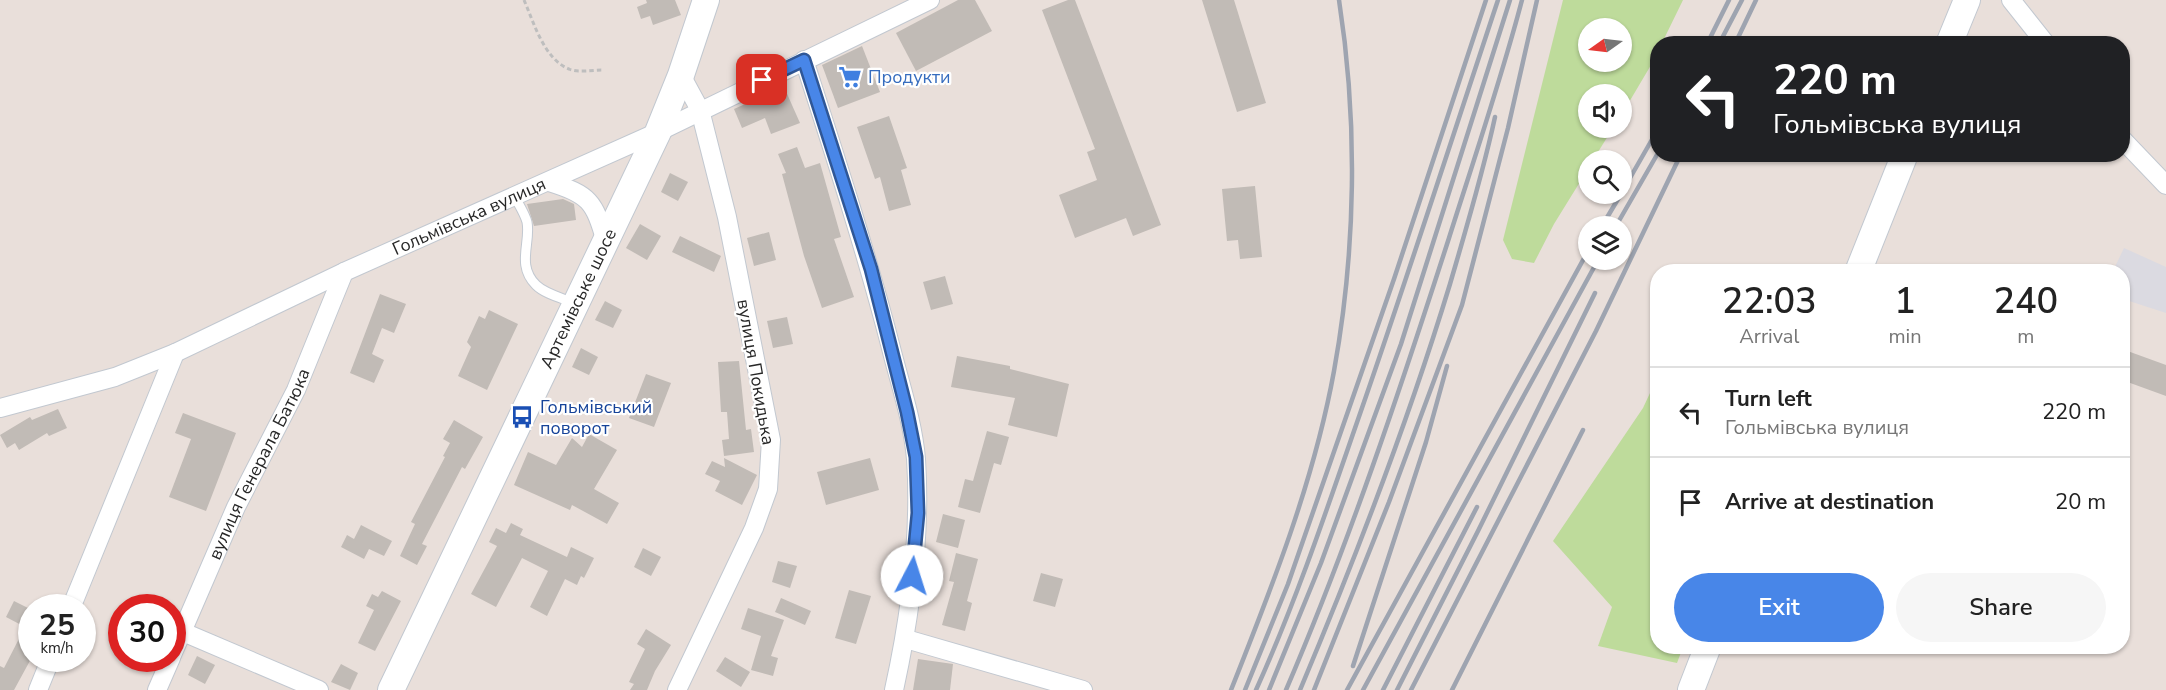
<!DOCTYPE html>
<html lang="en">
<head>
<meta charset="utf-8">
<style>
	:root { --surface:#fff; --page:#f6f6f6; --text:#222; --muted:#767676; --line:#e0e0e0; --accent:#4886e8 }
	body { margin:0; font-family:"Nunito Sans",sans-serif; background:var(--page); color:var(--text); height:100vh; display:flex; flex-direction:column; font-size:22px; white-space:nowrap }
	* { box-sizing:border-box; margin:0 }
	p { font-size:20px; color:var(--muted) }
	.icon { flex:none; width:33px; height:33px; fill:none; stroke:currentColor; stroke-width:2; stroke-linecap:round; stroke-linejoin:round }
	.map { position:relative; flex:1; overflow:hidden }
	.panel { position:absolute; left:1650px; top:264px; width:480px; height:390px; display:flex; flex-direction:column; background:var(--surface); border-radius:24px; box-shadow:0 2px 4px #0004 }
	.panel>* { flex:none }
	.banner { position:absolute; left:1650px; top:36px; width:480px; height:126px; border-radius:24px; box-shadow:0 2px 4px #0004; background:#202124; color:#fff; overflow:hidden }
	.needle { width:39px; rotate:256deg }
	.controls { position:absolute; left:1578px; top:18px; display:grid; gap:12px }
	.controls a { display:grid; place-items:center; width:54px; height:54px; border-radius:50%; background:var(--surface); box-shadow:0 2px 4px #0004; font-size:30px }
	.speed { position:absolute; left:18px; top:594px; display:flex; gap:12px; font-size:30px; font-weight:700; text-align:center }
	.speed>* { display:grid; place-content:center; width:78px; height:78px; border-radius:50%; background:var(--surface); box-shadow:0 2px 4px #0004; line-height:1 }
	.speed small { font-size:15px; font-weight:400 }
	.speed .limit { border:9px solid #d22; background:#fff; color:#111 }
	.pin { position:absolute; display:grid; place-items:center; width:51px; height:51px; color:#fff; margin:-26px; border-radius:12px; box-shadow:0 3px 9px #0006 }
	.me { position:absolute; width:66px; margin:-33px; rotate:5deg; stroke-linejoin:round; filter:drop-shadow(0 0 4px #0008) }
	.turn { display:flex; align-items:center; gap:21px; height:126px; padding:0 24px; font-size:27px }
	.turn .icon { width:78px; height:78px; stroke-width:2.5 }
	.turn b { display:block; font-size:42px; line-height:51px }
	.eta { display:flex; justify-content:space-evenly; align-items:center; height:102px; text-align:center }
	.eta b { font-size:36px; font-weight:600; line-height:42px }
	.button { display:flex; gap:12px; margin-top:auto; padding:12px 24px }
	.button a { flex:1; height:69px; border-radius:36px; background:var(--accent); color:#fff; font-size:24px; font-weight:600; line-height:69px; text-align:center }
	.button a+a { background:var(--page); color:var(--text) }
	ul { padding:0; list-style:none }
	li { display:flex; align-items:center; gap:18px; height:90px; padding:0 24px; border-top:2px solid var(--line) }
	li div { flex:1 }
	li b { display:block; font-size:22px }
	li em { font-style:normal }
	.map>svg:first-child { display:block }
	.industrial { fill:#dbdae1 }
	.green { fill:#bedb9b; fill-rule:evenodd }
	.building { fill:#c1bbb6 }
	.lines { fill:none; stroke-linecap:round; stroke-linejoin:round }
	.service-casing { stroke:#c2c8d0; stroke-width:11 }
	.minor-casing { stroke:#c2c8d0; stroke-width:20 }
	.secondary-casing { stroke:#c2c8d0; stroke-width:28 }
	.path { stroke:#bebebe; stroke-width:3; stroke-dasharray:4.5 3; stroke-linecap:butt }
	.service { stroke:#fff; stroke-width:9 }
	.minor { stroke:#fff; stroke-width:18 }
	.secondary { stroke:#fff; stroke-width:26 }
	.rail { stroke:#9ea4b0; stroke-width:4.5 }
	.route-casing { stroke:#2f5797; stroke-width:15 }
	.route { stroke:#4886e8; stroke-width:10 }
	.labels { text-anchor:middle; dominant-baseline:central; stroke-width:4.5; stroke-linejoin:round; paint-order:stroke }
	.shop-label { font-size:18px; fill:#366cbe; stroke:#fff; text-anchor:start }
	.street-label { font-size:18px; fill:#272727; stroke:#fff }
	.transit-label { font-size:18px; fill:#164399; stroke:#fff; text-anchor:start }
</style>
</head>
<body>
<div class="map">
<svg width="2166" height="690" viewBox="0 0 2166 690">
	<rect width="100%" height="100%" fill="#e9dfda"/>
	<polygon class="industrial" points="2124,248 2166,267 2166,313 2123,299 2122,272 2113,271"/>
	<g class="green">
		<path d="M 1563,0 L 1683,0 L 1662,43 L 1658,44 L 1657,53 L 1654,60 L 1622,114 L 1622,94 L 1588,94 L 1588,128 L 1613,128 L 1593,160 L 1588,160 L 1588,169 L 1554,224 L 1534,263 L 1512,259 L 1503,240 ZM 1588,28 L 1622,28 L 1622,62 L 1588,62 Z"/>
		<polygon points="1657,378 1658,646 1683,647 1677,663 1598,646 1612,607 1553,541 1643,408"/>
	</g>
	<g class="building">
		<polygon points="646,0 675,0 681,15 653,25 650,16 641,19 637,7 647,3"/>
		<polygon points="958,0 975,0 992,31 916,71 896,33"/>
		<polygon points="1068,0 1075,0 1161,225 1133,236 1126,218 1075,238 1059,195 1097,180 1087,152 1095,149 1042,10"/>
		<polygon points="1202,0 1234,0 1266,103 1237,112"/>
		<polygon points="862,46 880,92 838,108 822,65"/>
		<polygon points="784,87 800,123 771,134 765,118 742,128 734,109"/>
		<polygon points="889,116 907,168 901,170 911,205 889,211 880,177 875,179 857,127"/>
		<polygon points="797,147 805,168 820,163 841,237 834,239 854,297 822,308 804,256 782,174 786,173 778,154"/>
		<polygon points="670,173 688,182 678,201 661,192"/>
		<polygon points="1255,186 1262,257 1240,259 1238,240 1227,241 1222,189"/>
		<polygon points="563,199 574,204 576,220 534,226 527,204"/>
		<polygon points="640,224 661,236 647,260 626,248"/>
		<polygon points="769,232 776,260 754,266 747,238"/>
		<polygon points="680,236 721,256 714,272 672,252"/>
		<polygon points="945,276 953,304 931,310 923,282"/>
		<polygon points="380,294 406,304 394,333 382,328 372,354 384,360 374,383 350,373"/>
		<polygon points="605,301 622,310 613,328 595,320"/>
		<polygon points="489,310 518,324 487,390 458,376 471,347 467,342 479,316 485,319"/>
		<polygon points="787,317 793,344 773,348 767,321"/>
		<polygon points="581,348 598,357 589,375 572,367"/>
		<polygon points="2122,349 2166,365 2166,396 2122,380"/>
		<polygon points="957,356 1010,366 1010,369 1069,384 1057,437 1008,425 1015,398 951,387"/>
		<polygon points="739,361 746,430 751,429 754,452 724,456 722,440 729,439 727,412 721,412 718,362"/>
		<polygon points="646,374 671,383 654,427 629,418"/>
		<polygon points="58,409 67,428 49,436 47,433 19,450 15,443 7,448 0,435 30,417 32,420"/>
		<polygon points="183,413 236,433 206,511 169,497 191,439 175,433"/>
		<polygon points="454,420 483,437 465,469 462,467 422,544 427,546 417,565 400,556 415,524 411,522 445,457 443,456 450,443 443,439"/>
		<polygon points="987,431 1009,437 1001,465 994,463 980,513 958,507 965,479 973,481"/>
		<polygon points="589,434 617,450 594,489 619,503 607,524 572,505 570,510 514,485 528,452 556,465 572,438 582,447"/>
		<polygon points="724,458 757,475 742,505 715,491 720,481 705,474 712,461 725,467"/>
		<polygon points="870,458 879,490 826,505 817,472"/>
		<polygon points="943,514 965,520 958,548 936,542"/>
		<polygon points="511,523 523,529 520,535 567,557 571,547 594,558 584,578 581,576 577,585 565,579 547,616 530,607 548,571 522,558 496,607 471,594 497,546 489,542 496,528 506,533"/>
		<polygon points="361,525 392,541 384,556 369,549 364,559 341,547 347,535 354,539"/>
		<polygon points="643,548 661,557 651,576 634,567"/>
		<polygon points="956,553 978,559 967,601 972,603 965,631 942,625 954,582 949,581"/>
		<polygon points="778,561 797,566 790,588 772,582"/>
		<polygon points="1041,573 1063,579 1055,607 1033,601"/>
		<polygon points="849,590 871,596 856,644 835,638"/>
		<polygon points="382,591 401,601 375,651 358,643 374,610 366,606 372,594 378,597"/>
		<polygon points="781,598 811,611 805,625 775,612"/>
		<polygon points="14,601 32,610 32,657 14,690 0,690 0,666 4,668 25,627 6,617"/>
		<polygon points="748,608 784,620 771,656 778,658 773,676 751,670 761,636 741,629"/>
		<polygon points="646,629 671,645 655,671 647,690 630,690 634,684 629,682 645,649 637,644"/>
		<polygon points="197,656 215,665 205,684 188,675"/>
		<polygon points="725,657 750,672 741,687 716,671"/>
		<polygon points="918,659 953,664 950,690 913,690"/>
		<polygon points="341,664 358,673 350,690 331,682"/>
	</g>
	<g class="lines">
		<g class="service-casing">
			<path id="service" d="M 515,197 C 519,205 525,214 527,222 C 531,243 516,265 536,285 C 545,294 562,298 574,303"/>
		</g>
		<g class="minor-casing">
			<g id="minor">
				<polyline points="2011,0 2046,44"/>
				<path d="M 804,60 C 835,156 866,251 891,348 C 900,384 913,422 916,459 C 921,534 910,617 894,690"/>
				<polyline points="2122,139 2166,185"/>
				<path d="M 549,182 C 590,195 594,201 606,242"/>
				<path id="s1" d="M 0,408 L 115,377 L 175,353 L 344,272 L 658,132 L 930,0"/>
				<polyline points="71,608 175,353"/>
				<polyline points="183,632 319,690"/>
				<polyline points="906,639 1083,690"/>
				<path id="s2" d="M 172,655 L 236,507 L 296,390 L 344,272"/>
				<polyline points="38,690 51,658"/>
				<polyline points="157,690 171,658"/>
				<polyline points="677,690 754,528 768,489 771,440 727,217 700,110 681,75"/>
			</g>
		</g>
		<g class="secondary-casing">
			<g id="secondary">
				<polyline points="1949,44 1967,0"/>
				<polyline points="1858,272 1905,154"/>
				<path id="s3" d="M 391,690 L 658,132 L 681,75 L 706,0"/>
				<polyline points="1691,690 1708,646"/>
			</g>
		</g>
		<path class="path" d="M 524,0 C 534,23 544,59 569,69 C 578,73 592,70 602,70"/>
		<use href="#service" class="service"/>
		<use href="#minor" class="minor"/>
		<use href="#secondary" class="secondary"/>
		<g class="rail">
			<polyline points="1707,44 1729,0"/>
			<polyline points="1719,44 1742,0"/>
			<polyline points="1735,44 1756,0"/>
			<polyline points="1622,192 1658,129"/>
			<polyline points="1602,226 1621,194"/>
			<polyline points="1616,226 1658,153"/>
			<polyline points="1353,666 1426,442 1447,366"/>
			<path d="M 1231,690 C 1272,587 1314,481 1334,371 C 1356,250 1358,122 1339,0"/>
			<polyline points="1245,690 1288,584 1394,279 1486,0"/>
			<path d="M 1256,690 C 1294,606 1324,518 1354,431 C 1404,288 1450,144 1498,0"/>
			<polyline points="1269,690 1321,563 1401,344 1510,0"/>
			<path d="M 1286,690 C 1349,543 1400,390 1449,238 C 1474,159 1501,80 1522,0"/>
			<path d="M 1300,690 C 1356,557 1408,422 1450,284 C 1466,229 1483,173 1495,117"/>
			<polyline points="1314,690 1389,502 1462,305 1508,128 1537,0"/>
			<polyline points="1347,690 1588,251"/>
			<polyline points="1363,690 1598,260"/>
			<polyline points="1383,690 1477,507"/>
			<polyline points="1397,690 1478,531 1595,293"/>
			<polyline points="1411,690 1596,331 1681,154"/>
			<polyline points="1452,690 1583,430"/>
		</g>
	</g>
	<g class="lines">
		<g class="route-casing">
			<polyline id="route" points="762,80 804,60 871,269 907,412 916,457 918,513 912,576"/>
		</g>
		<use href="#route" class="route"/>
	</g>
	<defs>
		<g id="supermarket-bare" transform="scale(1.8)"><path d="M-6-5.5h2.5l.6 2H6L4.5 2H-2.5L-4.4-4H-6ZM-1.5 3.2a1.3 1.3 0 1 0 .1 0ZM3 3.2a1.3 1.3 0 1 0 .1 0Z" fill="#3f7fe0" stroke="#fff" stroke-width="2.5" paint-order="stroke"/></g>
		<g id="bus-bare" transform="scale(1.8)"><path d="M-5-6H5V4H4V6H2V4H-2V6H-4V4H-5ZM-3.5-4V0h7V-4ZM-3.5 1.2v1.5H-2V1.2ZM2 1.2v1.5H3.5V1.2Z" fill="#1a4fb4" stroke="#fff" stroke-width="2.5" paint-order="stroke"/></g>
	</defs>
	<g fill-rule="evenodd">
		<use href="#supermarket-bare" x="850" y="77"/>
		<use href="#bus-bare" x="522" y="417"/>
	</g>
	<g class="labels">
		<g class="shop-label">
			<text x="868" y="77">Продукти</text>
		</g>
		<g class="street-label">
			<text stroke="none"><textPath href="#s1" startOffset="508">Гольмівська вулиця</textPath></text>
			<text stroke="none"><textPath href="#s3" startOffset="434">Артемівське шосе</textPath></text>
			<text transform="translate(756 372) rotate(80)">вулиця Покидька</text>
			<text stroke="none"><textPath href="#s2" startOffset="210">вулиця Генерала Батюка</textPath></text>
		</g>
		<g class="transit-label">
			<text x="540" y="407">Гольмівський<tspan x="540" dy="21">поворот</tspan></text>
		</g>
	</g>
</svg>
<div class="controls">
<a><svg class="needle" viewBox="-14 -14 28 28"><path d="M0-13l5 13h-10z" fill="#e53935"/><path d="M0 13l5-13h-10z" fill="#767676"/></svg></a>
<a><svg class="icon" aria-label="sound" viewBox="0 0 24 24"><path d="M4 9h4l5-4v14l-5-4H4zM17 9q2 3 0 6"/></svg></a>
<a><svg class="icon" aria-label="search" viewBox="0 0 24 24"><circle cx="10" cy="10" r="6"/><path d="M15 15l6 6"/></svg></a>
<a><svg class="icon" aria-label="layers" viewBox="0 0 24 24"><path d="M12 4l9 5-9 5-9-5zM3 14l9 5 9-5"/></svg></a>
</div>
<div class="speed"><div>25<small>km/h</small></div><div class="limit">30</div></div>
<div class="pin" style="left:762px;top:80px;background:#d93025"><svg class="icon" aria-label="arrive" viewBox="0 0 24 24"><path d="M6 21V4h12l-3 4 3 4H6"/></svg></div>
<svg class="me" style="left:912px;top:576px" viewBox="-20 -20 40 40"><circle r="19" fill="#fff"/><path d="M0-13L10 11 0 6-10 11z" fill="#4886e8"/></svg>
<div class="banner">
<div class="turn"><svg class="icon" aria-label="left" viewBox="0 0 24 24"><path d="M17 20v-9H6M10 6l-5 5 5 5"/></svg><div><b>220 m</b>Гольмівська вулиця</div></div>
</div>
<section class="panel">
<div class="eta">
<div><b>22:03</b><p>Arrival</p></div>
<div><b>1</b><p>min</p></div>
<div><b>240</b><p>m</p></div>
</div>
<ul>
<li><svg class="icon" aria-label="left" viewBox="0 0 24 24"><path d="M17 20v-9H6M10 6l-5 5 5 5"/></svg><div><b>Turn left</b><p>Гольмівська вулиця</p></div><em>220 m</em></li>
<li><svg class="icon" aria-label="arrive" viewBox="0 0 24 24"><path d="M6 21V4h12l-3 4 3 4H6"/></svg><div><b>Arrive at destination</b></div><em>20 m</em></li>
</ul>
<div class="button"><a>Exit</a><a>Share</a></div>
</section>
</div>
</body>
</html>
